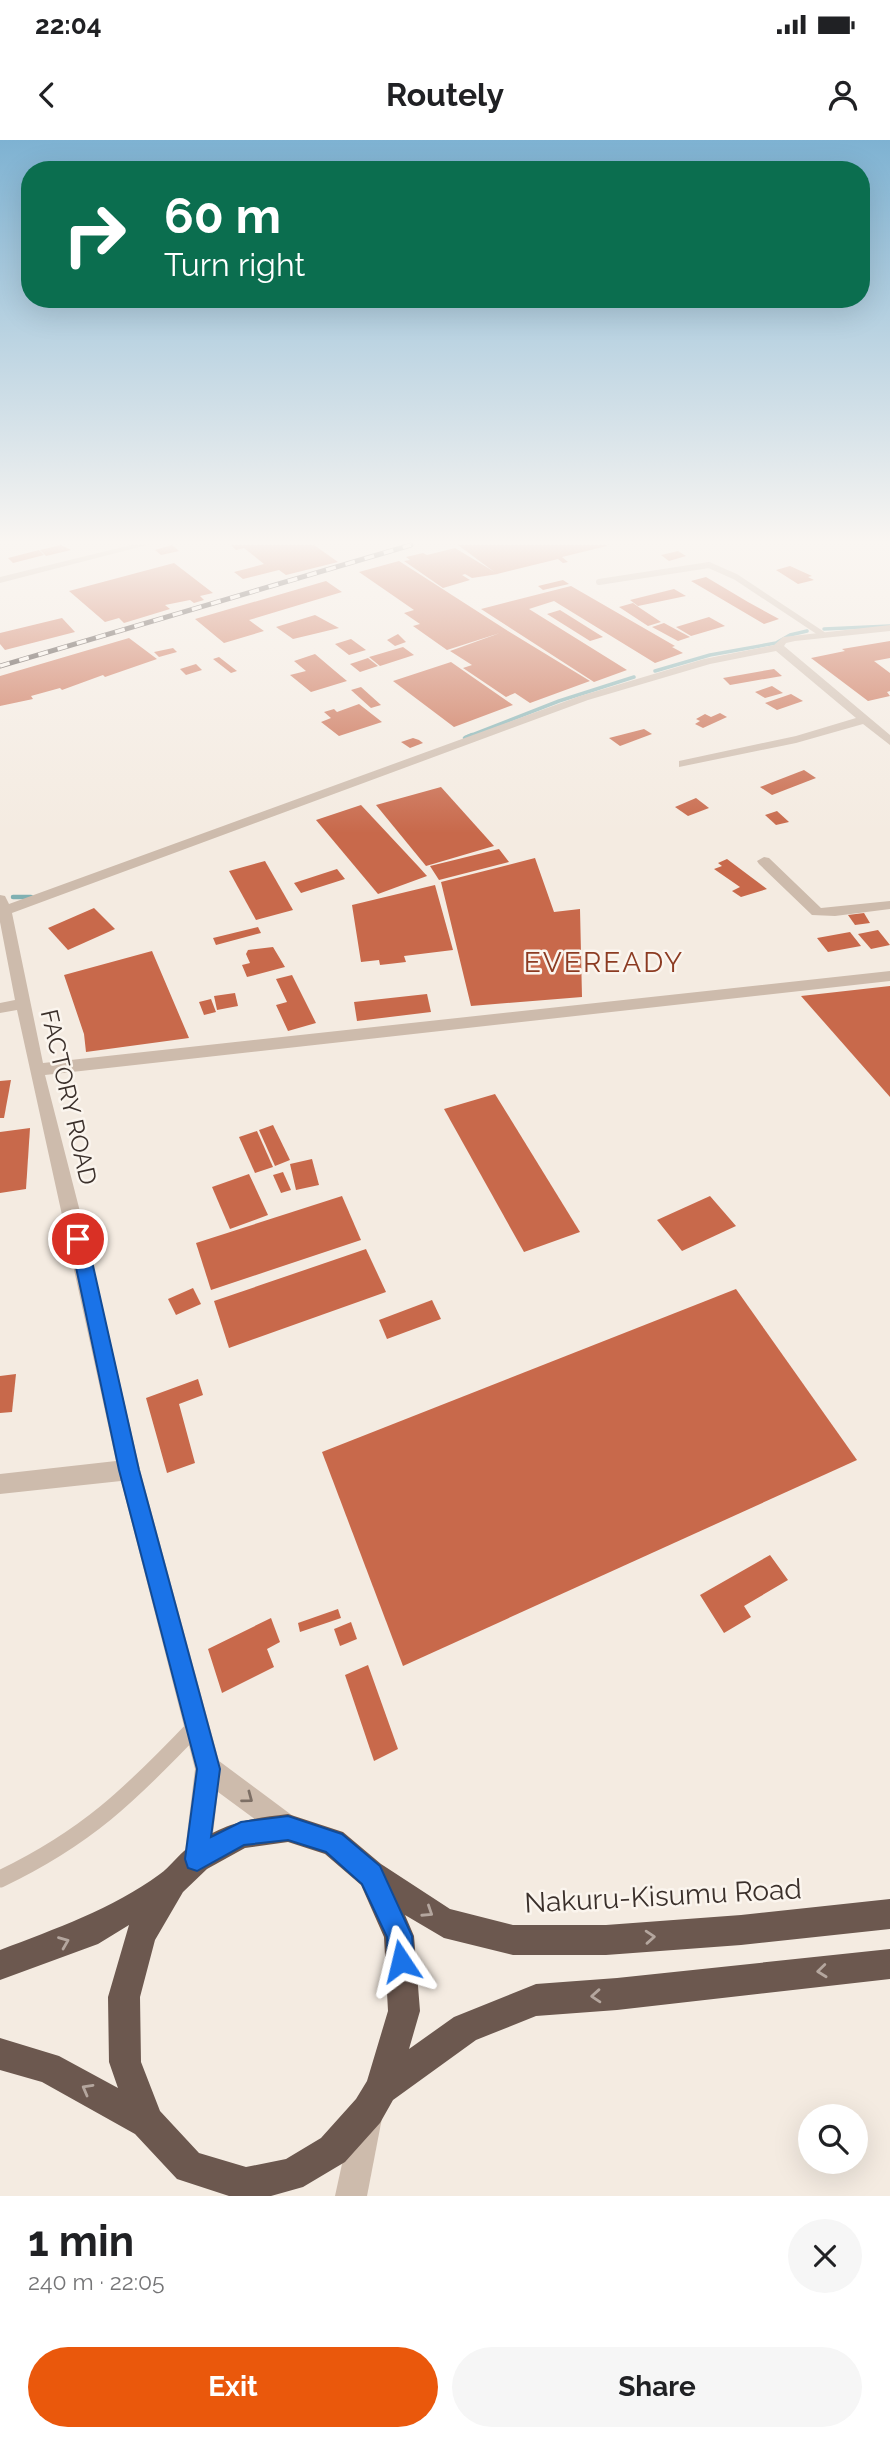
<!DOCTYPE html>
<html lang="en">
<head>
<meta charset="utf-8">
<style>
	:root { --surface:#fff; --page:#f6f6f6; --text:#202124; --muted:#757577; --accent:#ea580c }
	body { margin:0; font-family:Raleway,sans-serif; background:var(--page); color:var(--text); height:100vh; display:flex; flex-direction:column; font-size:26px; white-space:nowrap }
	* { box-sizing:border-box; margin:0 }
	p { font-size:23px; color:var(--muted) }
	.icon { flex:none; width:38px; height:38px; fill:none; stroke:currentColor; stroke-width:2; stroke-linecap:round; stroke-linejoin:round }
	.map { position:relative; height:2056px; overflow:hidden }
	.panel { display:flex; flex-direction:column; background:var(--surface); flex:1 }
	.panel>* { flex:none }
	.guide { position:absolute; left:21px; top:21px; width:849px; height:147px; border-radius:28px; box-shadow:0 7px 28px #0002; background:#0b6e4f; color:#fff; overflow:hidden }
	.fabs { position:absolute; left:798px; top:1964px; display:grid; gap:14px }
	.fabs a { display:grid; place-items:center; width:70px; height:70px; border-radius:50%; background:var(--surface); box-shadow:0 7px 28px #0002; font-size:35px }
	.pin { position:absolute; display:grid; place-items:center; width:60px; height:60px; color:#fff; margin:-30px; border:4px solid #fff; border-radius:50%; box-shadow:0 2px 7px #0007 }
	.me { position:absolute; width:77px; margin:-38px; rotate:350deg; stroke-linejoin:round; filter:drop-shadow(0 0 5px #0008) }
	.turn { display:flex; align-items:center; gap:24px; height:147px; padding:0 28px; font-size:32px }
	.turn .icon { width:91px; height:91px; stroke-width:2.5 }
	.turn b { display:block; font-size:49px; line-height:60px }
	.round { display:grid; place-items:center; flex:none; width:74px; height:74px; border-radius:37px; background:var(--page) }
	.overview { display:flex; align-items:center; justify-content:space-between; height:119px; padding:0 28px }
	h1 { font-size:42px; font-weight:700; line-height:52px }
	.button { display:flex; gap:14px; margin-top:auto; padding:14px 28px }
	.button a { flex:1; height:80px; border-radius:42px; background:var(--accent); color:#fff; font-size:28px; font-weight:700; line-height:80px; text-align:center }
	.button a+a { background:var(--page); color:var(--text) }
	.status { display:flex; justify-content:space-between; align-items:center; height:49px; padding:0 35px; background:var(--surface); direction:ltr }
	.status svg { height:19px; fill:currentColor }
	header { display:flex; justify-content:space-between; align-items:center; height:91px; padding:0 28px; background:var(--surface); font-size:32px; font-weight:700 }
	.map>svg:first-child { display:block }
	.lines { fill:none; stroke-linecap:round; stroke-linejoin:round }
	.stream-far1 { stroke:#7fb0b2; stroke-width:3.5 }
	.stream { stroke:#7fb0b2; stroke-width:4.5 }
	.building { fill:#c8694b }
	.service-far1 { stroke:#cdbbac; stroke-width:6 }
	.service { stroke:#cdbbac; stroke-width:17 }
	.minor { fill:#cdbbac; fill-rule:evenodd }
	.trunk { fill:#6c584f; fill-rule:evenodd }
	.rail-casing { stroke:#3b302b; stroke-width:5 }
	.rail { stroke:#fbf5ee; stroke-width:3.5; stroke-dasharray:10; stroke-linecap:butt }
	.oneway { stroke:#7d6f65 }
	.oneway2 { stroke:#b4a69e }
	.route { fill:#1a73e8; stroke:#114b97; stroke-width:2 }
	.labels { text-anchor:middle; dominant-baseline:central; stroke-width:5; stroke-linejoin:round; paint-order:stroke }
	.street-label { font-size:24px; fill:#3b302b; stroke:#fbf5ee }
	.quarter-label { font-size:28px; letter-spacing:2px; fill:#8c3b22; stroke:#fbf5ee }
	.near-street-label { font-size:28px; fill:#3b302b; stroke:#fbf5ee }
</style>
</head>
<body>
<div class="status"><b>22:04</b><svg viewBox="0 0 49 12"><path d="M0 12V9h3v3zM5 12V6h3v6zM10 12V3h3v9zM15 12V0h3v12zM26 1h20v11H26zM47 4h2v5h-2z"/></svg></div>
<header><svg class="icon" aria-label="back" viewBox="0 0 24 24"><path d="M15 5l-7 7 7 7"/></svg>Routely<svg class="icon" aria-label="person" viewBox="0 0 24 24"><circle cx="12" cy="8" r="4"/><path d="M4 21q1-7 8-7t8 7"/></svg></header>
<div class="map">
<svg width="890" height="2056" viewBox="0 0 890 2056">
	<rect width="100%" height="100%" fill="#f4ebe1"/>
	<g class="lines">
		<g class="stream-far1">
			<polyline points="824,489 890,486"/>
			<polyline points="655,531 710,515 776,503 790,495 807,491"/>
			<polyline points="467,597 559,561 634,537"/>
		</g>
		<g class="stream">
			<polyline points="465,598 472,595"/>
			<polyline points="13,757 31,757"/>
		</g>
	</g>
	<g class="building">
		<polygon points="61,405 71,410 46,416 40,410"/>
		<polygon points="172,405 179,411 161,415 155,410"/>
		<polygon points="231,405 314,405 338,422 286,435 279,430 243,439 234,432 264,424 244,408 236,410"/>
		<polygon points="458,405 607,405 607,406 562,417 568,422 563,423 558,419 497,434"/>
		<polygon points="455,408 498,434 472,438 465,434 462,435 470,440 443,448 404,421 410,420 406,417 423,413 427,415"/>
		<polygon points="39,410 44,415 13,423 8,418"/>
		<polygon points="678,411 686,416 669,421 661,415"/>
		<polygon points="399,421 508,491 590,541 530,563 515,553 506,557 463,528 472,525 450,511 500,493 447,510 413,486 420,484 404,473 414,470 359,432"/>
		<polygon points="174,423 213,453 200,456 204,460 194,463 190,460 165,465 170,469 124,483 119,478 105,482 69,451"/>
		<polygon points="790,426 812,436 808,437 814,440 798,444 776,430"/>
		<polygon points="706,437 748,462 779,479 764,484 691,441"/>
		<polygon points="563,440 569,444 543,450 538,446"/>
		<polygon points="326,441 342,452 249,480 264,491 224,503 195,479"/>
		<polygon points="571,446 675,506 672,507 683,513 655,523 554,461 529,469 627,530 594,542 481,469"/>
		<polygon points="674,449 686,456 638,466 630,460"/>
		<polygon points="633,463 640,468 661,482 648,486 619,467"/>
		<polygon points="560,470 603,497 590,501 547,474"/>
		<polygon points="315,475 339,488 293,499 276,487"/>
		<polygon points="709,477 725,486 691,496 676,487"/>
		<polygon points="62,478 75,492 5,510 0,504 0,493"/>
		<polygon points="664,483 690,497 678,501 652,487"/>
		<polygon points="398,494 406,502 395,506 387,500"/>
		<polygon points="129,498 157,519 105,537 103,535 62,550 60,548 31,556 33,559 0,566 0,536"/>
		<polygon points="351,499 366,510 349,515 335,504"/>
		<polygon points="890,501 890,518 874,521 890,533 890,551 887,552 890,556 868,561 811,518 845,511 842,509"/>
		<polygon points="403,507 414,515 380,526 369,517"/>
		<polygon points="173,508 177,512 159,517 154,512"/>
		<polygon points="315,514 335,531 347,541 311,552 290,535 306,531 294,521"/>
		<polygon points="219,517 237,531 231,533 213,519"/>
		<polygon points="368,518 378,526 360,532 350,524"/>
		<polygon points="451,522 461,529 513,565 454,587 393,541"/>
		<polygon points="196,524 202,530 186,535 180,529"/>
		<polygon points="774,529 782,536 730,545 723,538"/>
		<polygon points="772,546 783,553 765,558 755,552"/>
		<polygon points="361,547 381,565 371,568 351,550"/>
		<polygon points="791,554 803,561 777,570 765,563"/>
		<polygon points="359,564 382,582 339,596 321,582 331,578 324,572 334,569 337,572"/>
		<polygon points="720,573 727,577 703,588 695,584 700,581 696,579 705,574 711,577"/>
		<polygon points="644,589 652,594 620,606 609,598"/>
		<polygon points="413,598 419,600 423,603 410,608 401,602"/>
		<polygon points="804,630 816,638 772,655 760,647"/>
		<polygon points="441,647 494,706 426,726 376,665"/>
		<polygon points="696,658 709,668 688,676 675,667"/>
		<polygon points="361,665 418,726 427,736 378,754 316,680"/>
		<polygon points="777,671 789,682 776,685 765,675"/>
		<polygon points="499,709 509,722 439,740 430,726"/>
		<polygon points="535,718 554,772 580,769 582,857 471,866 441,742"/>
		<polygon points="727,719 767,749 741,757 732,751 740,747 714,729 722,726 718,723"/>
		<polygon points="265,721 293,770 256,780 229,731"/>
		<polygon points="337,729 345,739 301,753 294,743"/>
		<polygon points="435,745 453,810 404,816 406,822 380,825 379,820 361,822 352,765"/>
		<polygon points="94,768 115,789 68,810 48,788"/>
		<polygon points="864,773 870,783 855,785 848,775"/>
		<polygon points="258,787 261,793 216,805 213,798"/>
		<polygon points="878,790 890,805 871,809 858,794"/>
		<polygon points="850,792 861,806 828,812 817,798"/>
		<polygon points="273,807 285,827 247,837 242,825 250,823 246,814 248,810"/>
		<polygon points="152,811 189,898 86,912 84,894 64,835"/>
		<polygon points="292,835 316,883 288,891 276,865 287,862 276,839"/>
		<polygon points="890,846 890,957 801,856"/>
		<polygon points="235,853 238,866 217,870 214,856"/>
		<polygon points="427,854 431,872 357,881 354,862"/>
		<polygon points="211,859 216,872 204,875 199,862"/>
		<polygon points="11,940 4,978 0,978 0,941"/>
		<polygon points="495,954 580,1092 524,1112 444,969"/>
		<polygon points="273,985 290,1020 275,1026 259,990"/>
		<polygon points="30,988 26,1049 0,1053 0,992"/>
		<polygon points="257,991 273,1027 255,1033 239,997"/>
		<polygon points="312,1019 319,1045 296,1050 290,1024"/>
		<polygon points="283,1032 291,1050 281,1053 273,1035"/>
		<polygon points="249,1034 268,1075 230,1089 212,1047"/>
		<polygon points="342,1056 361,1100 211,1150 196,1103"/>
		<polygon points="710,1056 736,1086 682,1111 657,1080"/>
		<polygon points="366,1109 386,1152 229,1208 214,1161"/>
		<polygon points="193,1148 201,1164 176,1175 168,1159"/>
		<polygon points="736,1149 857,1320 403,1526 322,1312"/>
		<polygon points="432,1160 441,1179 387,1199 379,1180"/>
		<polygon points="16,1234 12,1272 0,1273 0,1236"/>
		<polygon points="198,1239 203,1255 179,1264 195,1323 167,1333 146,1258"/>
		<polygon points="770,1415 788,1440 744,1466 751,1477 724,1493 700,1455"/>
		<polygon points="338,1469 341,1478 300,1492 298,1483"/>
		<polygon points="271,1478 280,1502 267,1509 274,1527 222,1553 208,1509"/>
		<polygon points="351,1482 357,1499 340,1506 334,1489"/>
		<polygon points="368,1525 398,1609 374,1621 345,1535"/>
	</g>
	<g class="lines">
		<polyline class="service-far1" points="599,442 709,425 736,437 822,494"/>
		<path class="service" d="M 0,1739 C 86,1698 130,1655 195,1587"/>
		<g class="minor">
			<polygon points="131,405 147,405 0,443 0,437"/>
			<polygon points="890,485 890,491 795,501 786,503 784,506 890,595 890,605 863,584 796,603 679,627 679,621 796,596 856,578 776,511 710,524 588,560 12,773 43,923 890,831 890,841 45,935 87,1099 140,1330 219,1621 297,1679 301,1688 297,1697 288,1701 279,1697 218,1652 210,1719 206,1728 197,1732 188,1728 184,1719 195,1629 121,1341 0,1354 0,1334 116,1321 17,870 0,873 0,863 15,860 0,782 0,755 5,756 9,764 580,556 704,519 774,505 783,497"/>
			<polygon points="764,717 769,718 821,768 890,761 890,769 835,776 812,775 759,724 757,721"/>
			<polygon points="367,1963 378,1967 382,1978 367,2056 335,2056 352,1978 356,1967"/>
		</g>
		<path class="trunk" d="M 288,1674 L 343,1692 L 381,1724 L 450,1769 L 513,1785 L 606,1785 L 741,1775 L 890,1759 L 890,1789 L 741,1805 L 606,1815 L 513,1815 L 444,1798 L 405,1775 L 414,1796 L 420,1871 L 409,1909 L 454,1877 L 536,1844 L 617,1838 L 890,1809 L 890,1839 L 617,1870 L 536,1876 L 476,1900 L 393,1960 L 380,1983 L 345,2022 L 303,2047 L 271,2056 L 229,2056 L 177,2039 L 135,1994 L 42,1942 L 0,1930 L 0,1898 L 59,1916 L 118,1948 L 109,1922 L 108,1857 L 129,1785 L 98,1804 L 0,1840 L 0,1810 C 55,1789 112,1769 160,1734 C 170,1727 178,1715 188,1708 C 224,1683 246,1679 288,1674 ZM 288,1702 L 325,1714 L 361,1745 L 384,1797 L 388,1871 L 367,1941 L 356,1959 L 321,1998 L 286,2019 L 246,2027 L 199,2013 L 160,1971 L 141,1922 L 140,1857 L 155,1800 L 183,1752 L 207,1729 L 245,1708 Z"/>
		<g class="rail-casing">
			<polyline id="rail" points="0,526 411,405"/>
		</g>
		<use href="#rail" class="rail"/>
	</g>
	<defs><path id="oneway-chevron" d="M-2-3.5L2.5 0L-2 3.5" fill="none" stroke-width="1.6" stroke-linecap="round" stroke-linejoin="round" transform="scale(1.75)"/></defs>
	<use class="oneway" href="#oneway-chevron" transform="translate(248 1658) rotate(37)"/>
	<g class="oneway2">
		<use href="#oneway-chevron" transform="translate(428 1772) rotate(33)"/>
		<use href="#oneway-chevron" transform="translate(650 1797) rotate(-4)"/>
		<use href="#oneway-chevron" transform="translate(64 1802) rotate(-22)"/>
		<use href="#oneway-chevron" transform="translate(822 1831) rotate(174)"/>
		<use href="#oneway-chevron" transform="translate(596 1856) rotate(176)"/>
		<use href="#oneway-chevron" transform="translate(87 1949) rotate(-151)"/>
	</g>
	<linearGradient id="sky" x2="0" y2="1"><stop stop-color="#7eb2d2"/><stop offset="0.58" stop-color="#faf6f2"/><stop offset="1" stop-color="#faf6f2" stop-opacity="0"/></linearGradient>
	<rect width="890" height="693" fill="url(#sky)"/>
	<polygon class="route" points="78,1092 84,1094 87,1099 139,1330 220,1629 211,1697 241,1682 288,1676 342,1694 380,1726 412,1796 414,1821 410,1830 401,1833 392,1830 388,1821 387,1797 362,1744 326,1712 288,1700 244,1705 197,1731 188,1728 185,1719 197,1629 119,1330 70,1099 72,1094"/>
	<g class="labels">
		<g class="street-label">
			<text transform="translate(69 957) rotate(77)">FACTORY ROAD</text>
		</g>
		<g class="quarter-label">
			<text x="604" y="822">EVEREADY</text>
		</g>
		<g class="near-street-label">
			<text transform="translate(663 1756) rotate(-3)">Nakuru-Kisumu Road</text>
		</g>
	</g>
</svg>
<div class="fabs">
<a><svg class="icon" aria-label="search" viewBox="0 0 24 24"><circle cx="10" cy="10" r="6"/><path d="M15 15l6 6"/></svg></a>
</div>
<div class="pin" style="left:78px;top:1099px;background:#d93025"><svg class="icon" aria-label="arrive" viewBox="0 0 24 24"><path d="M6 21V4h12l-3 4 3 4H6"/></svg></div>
<svg class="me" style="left:401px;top:1821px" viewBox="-20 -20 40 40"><path d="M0-17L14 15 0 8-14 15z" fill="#1a73e8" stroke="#fff" stroke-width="4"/></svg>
<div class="guide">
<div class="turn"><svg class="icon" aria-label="right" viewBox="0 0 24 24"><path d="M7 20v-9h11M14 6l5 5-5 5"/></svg><div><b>60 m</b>Turn right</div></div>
</div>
</div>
<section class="panel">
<div class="overview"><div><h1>1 min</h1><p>240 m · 22:05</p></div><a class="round"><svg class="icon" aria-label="close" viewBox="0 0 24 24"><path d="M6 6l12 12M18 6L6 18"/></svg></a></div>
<div class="button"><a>Exit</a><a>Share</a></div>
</section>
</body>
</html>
